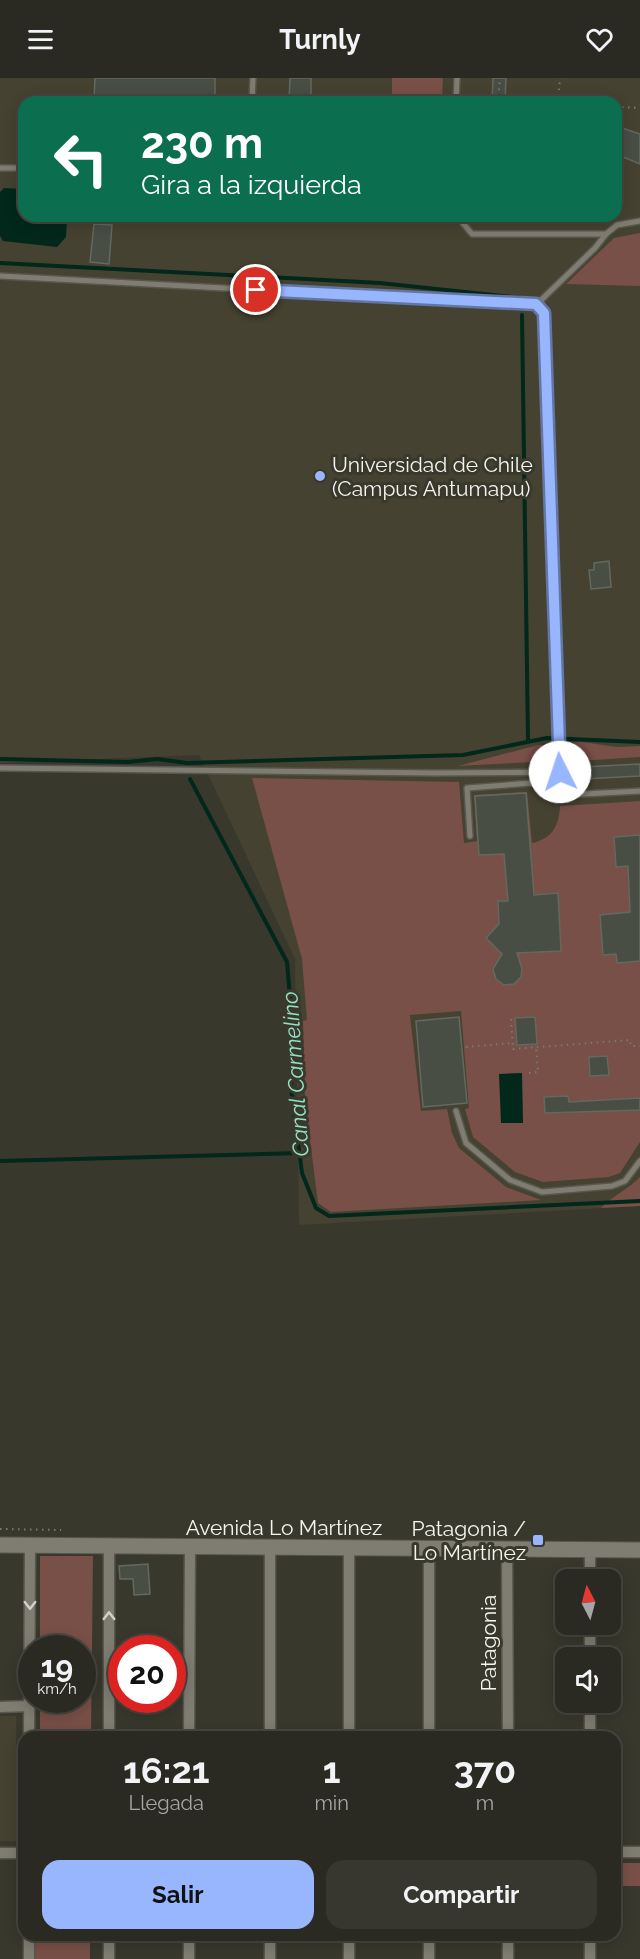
<!DOCTYPE html>
<html lang="es">
<head>
<meta charset="utf-8">
<style>
	:root { --surface:#2b2a22; --page:#37362f; --text:#f1f3f6; --muted:#a6a7a5; --line:#474640; --accent:#98b6fd }
	body { margin:0; font-family:Raleway,sans-serif; background:var(--page); color:var(--text); height:100vh; display:flex; flex-direction:column; font-size:22px; white-space:nowrap }
	* { box-sizing:border-box; margin:0 }
	p { font-size:20px; color:var(--muted) }
	.icon { flex:none; width:33px; height:33px; fill:none; stroke:currentColor; stroke-width:2; stroke-linecap:round; stroke-linejoin:round }
	.map { position:relative; flex:1; overflow:hidden }
	.drawer { position:absolute; left:18px; top:1653px; width:603px; height:210px; display:flex; flex-direction:column; background:var(--surface); border-radius:18px; box-shadow:0 3px 15px #0003,0 0 0 2px var(--line) }
	.drawer>* { flex:none }
	.top-card { position:absolute; left:18px; top:18px; width:604px; height:126px; border-radius:18px; box-shadow:0 3px 15px #0003,0 0 0 2px var(--line); background:#0b6e4f; color:#fff; overflow:hidden }
	.needle { width:39px; rotate:354deg }
	.controls { position:absolute; left:555px; top:1491px; display:grid; gap:12px }
	.controls a { display:grid; place-items:center; width:66px; height:66px; border-radius:12px; background:var(--surface); box-shadow:0 3px 15px #0003,0 0 0 2px var(--line); font-size:30px }
	.speed { position:absolute; left:18px; top:1557px; display:flex; gap:12px; font-size:30px; font-weight:700; text-align:center }
	.speed>* { display:grid; place-content:center; width:78px; height:78px; border-radius:50%; background:var(--surface); box-shadow:0 3px 15px #0003,0 0 0 2px var(--line); line-height:1 }
	.speed small { font-size:15px; font-weight:400 }
	.speed .limit { border:9px solid #d22; background:#fff; color:#111 }
	.pin { position:absolute; display:grid; place-items:center; width:51px; height:51px; color:#fff; margin:-26px; border:3px solid #fff; border-radius:50%; box-shadow:0 2px 6px #0007 }
	.me { position:absolute; width:66px; margin:-33px; rotate:356deg; stroke-linejoin:round; filter:drop-shadow(0 0 4px #0008) }
	.turn { display:flex; align-items:center; gap:21px; height:126px; padding:0 24px; font-size:27px }
	.turn .icon { width:78px; height:78px; stroke-width:2.5 }
	.turn b { display:block; font-size:42px; line-height:51px }
	.eta { display:flex; justify-content:space-evenly; align-items:center; height:102px; text-align:center }
	.eta b { font-size:36px; font-weight:700; line-height:42px }
	.button { display:flex; gap:12px; margin-top:auto; padding:12px 24px }
	.button a { flex:1; height:69px; border-radius:18px; background:var(--accent); color:#111; font-size:24px; font-weight:700; line-height:69px; text-align:center }
	.button a+a { background:var(--page); color:var(--text) }
	header { display:flex; justify-content:space-between; align-items:center; height:78px; padding:0 24px; background:var(--surface); font-size:27px; font-weight:700 }
	.map>svg:first-child { display:block }
	.built { fill:#454231; fill-rule:evenodd }
	.green { fill:#785047 }
	.water { fill:#01281b }
	.lines { fill:none; stroke-linecap:round; stroke-linejoin:round }
	.stream { stroke:#01281b; stroke-width:4 }
	.building { fill:#484e44; stroke:#63695f; stroke-width:1.5 }
	.service-casing { stroke:#58564d; stroke-width:8 }
	.minor-casing { stroke:#58564d; stroke-width:13 }
	.secondary-casing { stroke:#58564d; stroke-width:17 }
	.path { stroke:#7b7a71; stroke-width:2; stroke-dasharray:1.5 4.5; stroke-linecap:butt }
	.service { stroke:#7f7d71; stroke-width:5 }
	.minor { stroke:#7f7d71; stroke-width:10 }
	.secondary { stroke:#7f7d71; stroke-width:15 }
	.oneway { stroke:#d2d0c8 }
	.route-casing { stroke:#6376a4; stroke-width:15 }
	.route { stroke:#98b6fd; stroke-width:10 }
	.poi-dot { fill:#98b6fd; stroke:#39382d; stroke-width:2 }
	.labels { text-anchor:middle; dominant-baseline:central; stroke-width:6; stroke-linejoin:round; paint-order:stroke }
	.poi-label { font-size:21px; fill:#f5f4ed; stroke:#39382d; text-anchor:start }
	.street-label { font-size:21px; fill:#f5f4ed; stroke:#39382d }
	.water-label { font-size:22px; font-style:italic; fill:#94e3c2; stroke:#39382d }
</style>
</head>
<body>
<header><svg class="icon" aria-label="menu" viewBox="0 0 24 24"><path d="M4 6h16M4 12h16M4 18h16"/></svg>Turnly<svg class="icon" aria-label="heart" viewBox="0 0 24 24"><path d="M12 20l-8-8c-3-5 5-10 8-4 3-6 11-1 8 4z"/></svg></header>
<div class="map">
<svg width="640" height="1881" viewBox="0 0 640 1881">
	<rect width="100%" height="100%" fill="#39382d"/>
	<g class="built">
		<path d="M 0,0 L 640,0 L 640,1128 L 299,1147 L 295,881 L 199,677 L 0,685 ZM 24,24 L 616,24 L 616,138 L 24,138 Z"/>
		<rect x="0" y="1638" width="16" height="125"/>
	</g>
	<g class="green">
		<polygon points="392,0 443,0 442,19 392,16"/>
		<polygon points="640,155 640,208 566,206 614,160"/>
		<polygon points="581,664 618,669 640,668 640,679 563,684 562,665"/>
		<polygon points="538,667 552,667 552,683 458,688"/>
		<path d="M 252,700 L 459,704 L 464,765 L 477,763 L 474,717 L 527,714 L 532,765 C 552,761 559,748 560,728 L 640,723 L 640,1064 L 620,1095 L 609,1099 L 543,1104 L 515,1094 L 473,1059 L 465,1031 L 469,1030 L 461,933 L 410,937 L 421,1033 L 447,1031 L 452,1055 L 459,1070 L 506,1109 L 541,1122 L 331,1134 L 318,1125 L 305,1022 L 303,943 L 307,942 L 302,881 Z"/>
		<path d="M 640,1099 L 640,1128 L 601,1130 C 613,1117 628,1112 640,1099 Z"/>
		<polygon points="40,1478 93,1478 91,1659 40,1659 40,1622 82,1622 82,1570 40,1570"/>
		<rect x="615" y="1785" width="25" height="23"/>
		<rect x="34" y="1857" width="56" height="24"/>
	</g>
	<g class="water">
		<polygon points="4,110 24,111 24,138 67,138 66,159 57,169 3,163 0,158 0,114"/>
		<polygon points="522,995 523,1045 501,1045 499,996"/>
	</g>
	<g class="lines">
		<g class="stream">
			<polyline points="0,185 380,205 522,220"/>
			<polyline points="522,237 528,662"/>
			<polyline points="0,681 128,684 157,681 187,685 463,677 547,660 640,664"/>
			<polyline points="190,701 287,884 293,955 291,1010 302,1095 316,1130 329,1138 640,1123"/>
			<polyline points="0,1083 299,1075"/>
		</g>
	</g>
	<g class="building">
		<polygon points="95,0 215,0 215,24 94,22"/>
		<polygon points="290,0 311,0 311,24 289,24"/>
		<polygon points="493,0 506,0 505,24 492,24"/>
		<polygon points="616,48 640,56 640,86 616,76"/>
		<polygon points="94,146 112,147 109,186 90,184"/>
		<polygon points="609,483 611,509 591,511 589,492 594,492 594,485"/>
		<polygon points="640,686 640,698 583,701 582,689"/>
		<polygon points="526,715 534,817 558,815 561,873 517,875 522,891 521,899 514,906 504,907 496,901 493,891 502,876 486,860 499,846 498,823 508,823 504,776 479,777 475,718"/>
		<polygon points="640,757 640,883 617,885 616,876 603,877 600,837 630,834 628,788 616,789 614,759"/>
		<polygon points="459,939 467,1025 423,1029 416,943"/>
		<polygon points="535,939 537,966 517,967 515,940"/>
		<polygon points="607,978 609,997 590,998 589,979"/>
		<polygon points="568,1018 569,1024 640,1020 640,1032 545,1035 544,1019"/>
		<polygon points="148,1486 150,1516 134,1517 133,1501 120,1501 119,1488"/>
	</g>
	<g class="lines">
		<g class="service-casing">
			<g id="service">
				<polyline points="252,24 253,0"/>
				<polyline points="456,24 457,0"/>
				<polyline points="0,90 24,90"/>
				<polyline points="457,138 472,156 606,156"/>
				<polyline points="0,198 536,227"/>
				<polyline points="0,690 435,695 560,694 545,235 536,227 595,170 606,156 617,147 640,143"/>
				<polyline points="545,703 546,718 640,713"/>
				<polyline points="470,758 467,710 545,704"/>
				<polyline points="456,1033 466,1065 510,1102 542,1114 612,1108 625,1103 640,1083"/>
			</g>
		</g>
		<g class="minor-casing">
			<g id="minor">
				<polyline points="109,1469 109,1659"/>
				<polyline points="270,1470 270,1659"/>
				<polyline points="349,1470 349,1659"/>
				<polyline points="429,1471 429,1659"/>
				<polyline points="507,1471 508,1659"/>
				<polyline points="590,1472 590,1502"/>
				<polyline points="590,1546 590,1580"/>
				<polyline points="590,1624 590,1659"/>
				<polyline points="0,1629 30,1628"/>
				<polyline points="29,1659 30,1468"/>
				<polyline points="189,1659 190,1469"/>
				<polyline points="615,1774 640,1774"/>
				<polyline points="0,1775 24,1775"/>
				<polyline points="109,1857 109,1881"/>
				<polyline points="189,1857 189,1881"/>
				<polyline points="270,1857 270,1881"/>
				<polyline points="429,1857 429,1881"/>
				<polyline points="508,1857 508,1881"/>
				<polyline points="590,1857 590,1881"/>
				<polyline points="29,1881 29,1857"/>
				<polyline points="349,1881 349,1857"/>
			</g>
		</g>
		<g class="secondary-casing">
			<polyline id="secondary" points="0,1467 640,1472"/>
		</g>
		<g class="path">
			<polyline points="311,20 433,24"/>
			<polyline points="498,24 500,0"/>
			<polyline points="558,24 560,0"/>
			<polyline points="616,29 640,30"/>
			<polyline points="511,941 513,971 630,962 631,968 640,968"/>
			<polyline points="466,969 513,965"/>
			<polyline points="529,995 538,994 536,969"/>
			<polyline points="0,1451 61,1452"/>
		</g>
		<use href="#service" class="service"/>
		<use href="#minor" class="minor"/>
		<use href="#secondary" class="secondary"/>
	</g>
	<defs><path id="oneway-chevron" d="M-2-3.5L2.5 0L-2 3.5" fill="none" stroke-width="1.6" stroke-linecap="round" stroke-linejoin="round" transform="scale(1.5)"/></defs>
	<g class="oneway">
		<use href="#oneway-chevron" transform="translate(30 1527) rotate(90)"/>
		<use href="#oneway-chevron" transform="translate(109 1538) rotate(-90)"/>
	</g>
	<g class="lines">
		<g class="route-casing">
			<polyline id="route" points="256,212 536,226 544,235 560,694"/>
		</g>
		<use href="#route" class="route"/>
	</g>
	<g class="poi-dot">
		<circle cx="320" cy="398" r="6"/>
		<rect x="532" y="1456" width="12" height="12" rx="3"/>
	</g>
	<g class="labels">
		<g class="poi-label">
			<text x="332" y="386">Universidad de Chile<tspan x="332" dy="24">(Campus Antumapu)</tspan></text>
			<text x="526" y="1450" text-anchor="end">Patagonia /<tspan x="526" dy="24">Lo Martínez</tspan></text>
		</g>
		<g class="street-label">
			<text x="284" y="1449">Avenida Lo Martínez</text>
			<text transform="translate(488 1565) rotate(-90)">Patagonia</text>
		</g>
		<g class="water-label">
			<text transform="translate(295 996) rotate(-94)">Canal Carmelino</text>
		</g>
	</g>
</svg>
<div class="controls">
<a><svg class="needle" viewBox="-14 -14 28 28"><path d="M0-13l5 13h-10z" fill="#e53935"/><path d="M0 13l5-13h-10z" fill="#a6a7a5"/></svg></a>
<a><svg class="icon" aria-label="sound" viewBox="0 0 24 24"><path d="M4 9h4l5-4v14l-5-4H4zM17 9q2 3 0 6"/></svg></a>
</div>
<div class="speed"><div>19<small>km/h</small></div><div class="limit">20</div></div>
<div class="pin" style="left:256px;top:212px;background:#d93025"><svg class="icon" aria-label="arrive" viewBox="0 0 24 24"><path d="M6 21V4h12l-3 4 3 4H6"/></svg></div>
<svg class="me" style="left:560px;top:694px" viewBox="-20 -20 40 40"><circle r="19" fill="#fff"/><path d="M0-13L10 11 0 6-10 11z" fill="#98b6fd"/></svg>
<div class="top-card">
<div class="turn"><svg class="icon" aria-label="left" viewBox="0 0 24 24"><path d="M17 20v-9H6M10 6l-5 5 5 5"/></svg><div><b>230 m</b>Gira a la izquierda</div></div>
</div>
<section class="drawer">
<div class="eta">
<div><b>16:21</b><p>Llegada</p></div>
<div><b>1</b><p>min</p></div>
<div><b>370</b><p>m</p></div>
</div>
<div class="button"><a>Salir</a><a>Compartir</a></div>
</section>
</div>
</body>
</html>
